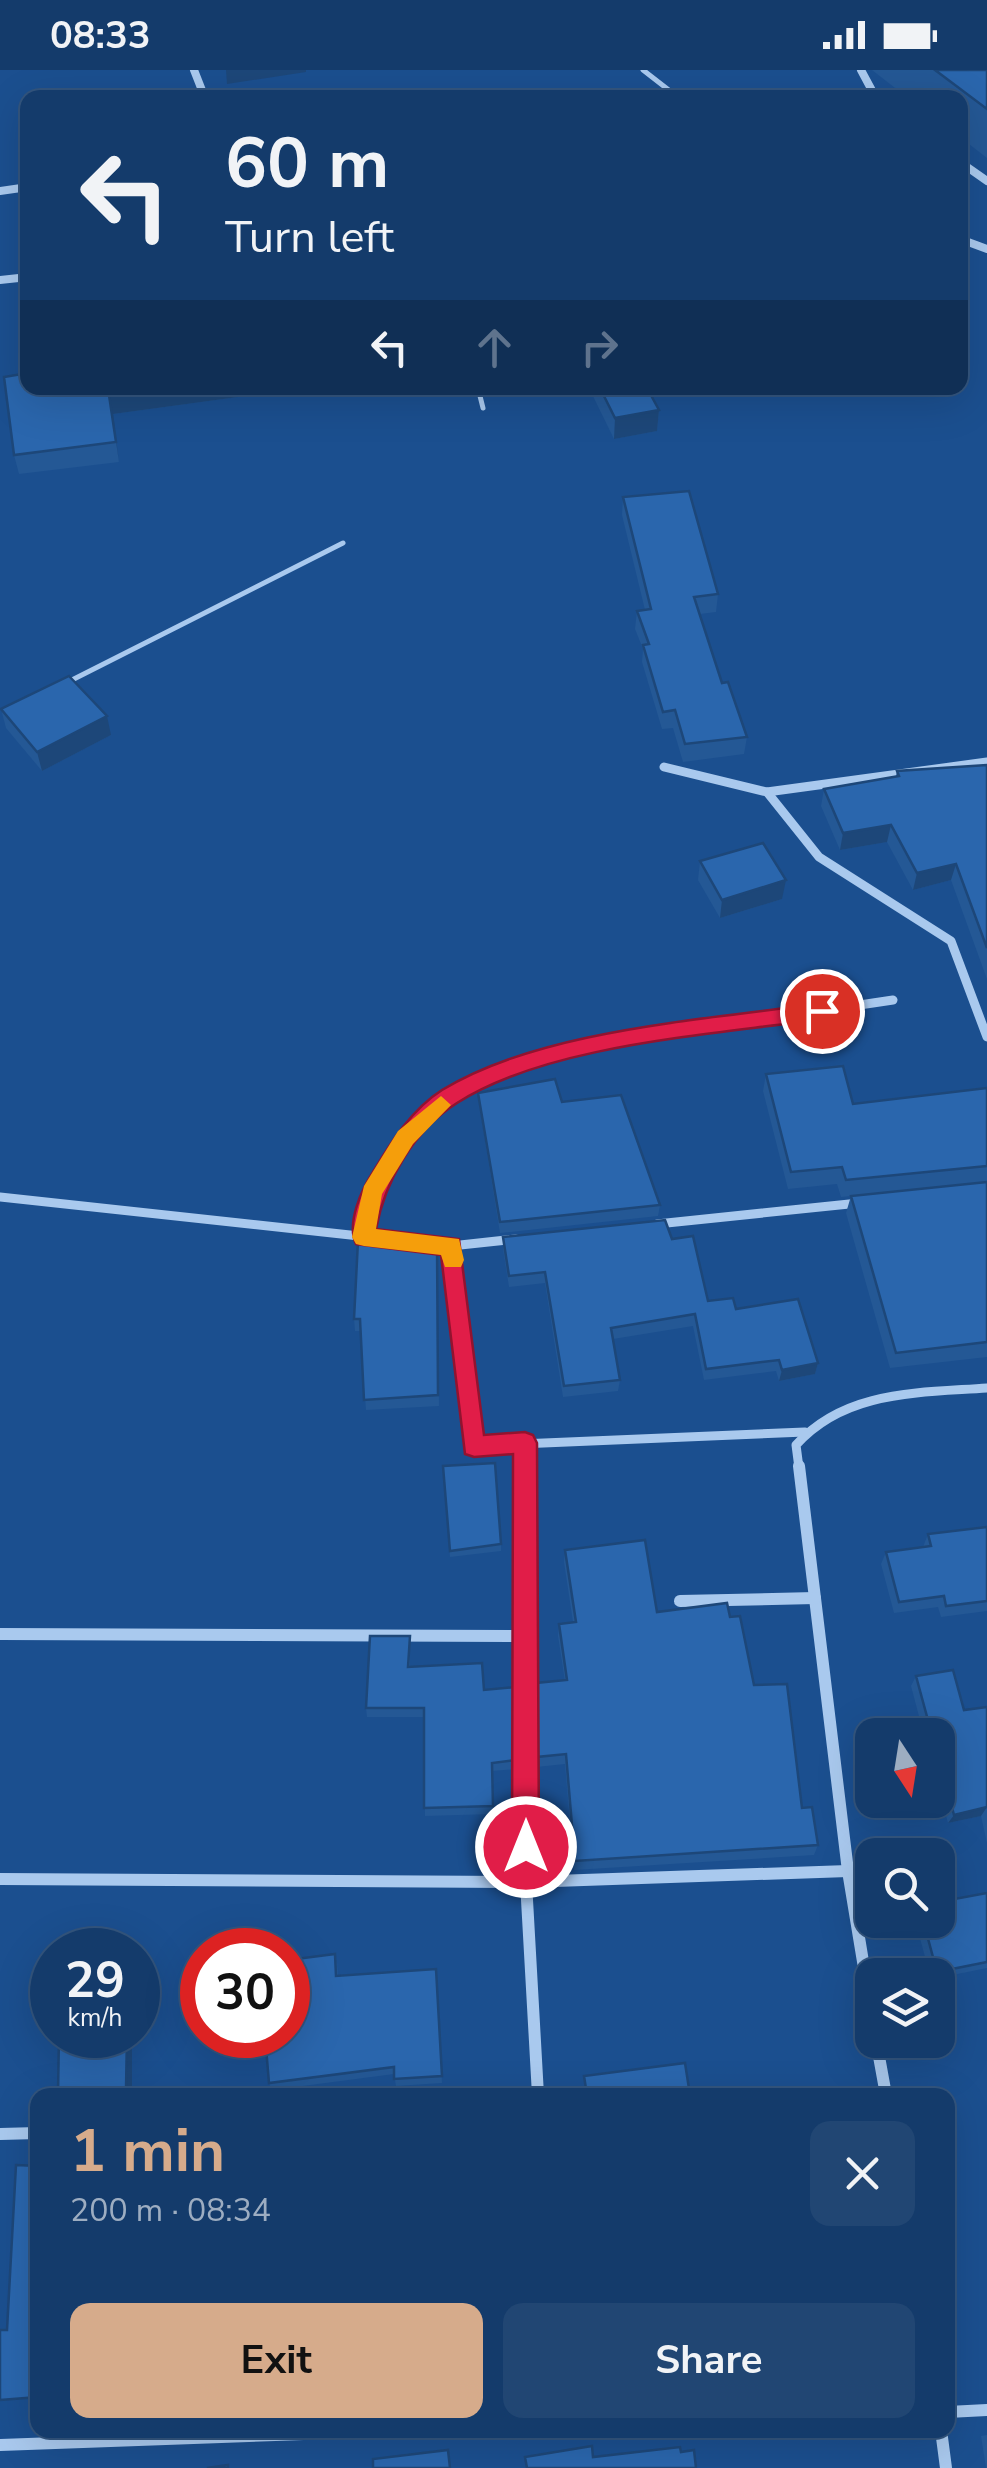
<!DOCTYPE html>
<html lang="en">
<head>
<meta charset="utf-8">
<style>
	:root { --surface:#143b6b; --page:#214673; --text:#f1f3f6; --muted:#9dadc1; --line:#33557e; --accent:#d6ab8b }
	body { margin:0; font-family:"Nunito Sans",sans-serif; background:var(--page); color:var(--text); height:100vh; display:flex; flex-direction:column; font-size:38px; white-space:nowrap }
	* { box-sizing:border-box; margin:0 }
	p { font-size:32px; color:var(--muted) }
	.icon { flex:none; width:55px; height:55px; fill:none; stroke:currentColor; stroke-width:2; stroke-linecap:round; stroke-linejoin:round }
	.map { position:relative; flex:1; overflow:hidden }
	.details { position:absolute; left:30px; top:2018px; width:925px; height:350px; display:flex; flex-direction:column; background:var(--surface); border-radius:20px; box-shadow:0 10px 40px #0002,0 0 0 2px var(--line) }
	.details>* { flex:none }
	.top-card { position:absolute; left:20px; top:20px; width:948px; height:305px; border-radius:20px; box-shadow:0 10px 40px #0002,0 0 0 2px var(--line); background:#143b6b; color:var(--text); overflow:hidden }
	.needle { width:65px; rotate:168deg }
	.buttons { position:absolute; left:855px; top:1648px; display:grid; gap:20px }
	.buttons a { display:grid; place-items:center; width:100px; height:100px; border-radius:20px; background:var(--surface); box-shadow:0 10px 40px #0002,0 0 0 2px var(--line); font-size:50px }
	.speed { position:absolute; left:30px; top:1858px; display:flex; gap:20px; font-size:50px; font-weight:700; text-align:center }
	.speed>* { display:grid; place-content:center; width:130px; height:130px; border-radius:50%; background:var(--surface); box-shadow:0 10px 40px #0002,0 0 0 2px var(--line); line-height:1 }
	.speed small { font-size:25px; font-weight:400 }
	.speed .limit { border:15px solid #d22; background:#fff; color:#111 }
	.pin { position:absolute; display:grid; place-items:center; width:85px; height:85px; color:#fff; margin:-42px; border:5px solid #fff; border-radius:50%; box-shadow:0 2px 10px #0007 }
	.me { position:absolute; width:110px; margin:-55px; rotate:0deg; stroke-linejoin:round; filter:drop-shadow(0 0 8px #0008) }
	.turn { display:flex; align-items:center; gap:35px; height:210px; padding:0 40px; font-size:45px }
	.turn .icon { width:130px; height:130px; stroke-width:2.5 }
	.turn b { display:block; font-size:70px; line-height:85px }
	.lanes { display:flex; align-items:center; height:95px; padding:0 40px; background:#0003; justify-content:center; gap:50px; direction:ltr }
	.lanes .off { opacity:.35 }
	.round { display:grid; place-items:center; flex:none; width:105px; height:105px; border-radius:20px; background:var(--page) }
	.head { display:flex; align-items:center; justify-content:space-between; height:170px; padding:0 40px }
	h1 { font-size:60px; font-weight:700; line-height:75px; color:var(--accent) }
	.button { display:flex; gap:20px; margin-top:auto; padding:20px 40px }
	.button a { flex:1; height:115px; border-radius:20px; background:var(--accent); color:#111; font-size:40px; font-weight:700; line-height:115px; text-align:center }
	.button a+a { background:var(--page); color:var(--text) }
	.status { display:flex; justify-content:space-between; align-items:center; height:70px; padding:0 50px; background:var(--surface); direction:ltr }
	.status svg { height:28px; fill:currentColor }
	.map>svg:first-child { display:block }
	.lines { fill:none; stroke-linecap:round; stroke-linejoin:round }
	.service { stroke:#a9c9ee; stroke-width:5 }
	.minor-far2 { stroke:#a9c9ee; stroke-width:8 }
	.minor-far1 { stroke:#a9c9ee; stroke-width:9 }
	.minor { stroke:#a9c9ee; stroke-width:12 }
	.wall { fill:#245895 }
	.shaded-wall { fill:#1d4779 }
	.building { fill:#2a66ad; stroke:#1d4779; stroke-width:2.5 }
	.route { fill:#e11d48; stroke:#92132f; stroke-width:2.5 }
	.slow { fill:#f59e0b }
</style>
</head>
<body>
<div class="status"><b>08:33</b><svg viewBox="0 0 49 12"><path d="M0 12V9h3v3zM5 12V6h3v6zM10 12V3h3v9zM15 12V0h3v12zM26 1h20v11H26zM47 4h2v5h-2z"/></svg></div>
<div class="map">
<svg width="987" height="2398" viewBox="0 0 987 2398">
	<rect width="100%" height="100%" fill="#1b4f8f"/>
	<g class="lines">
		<g class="service">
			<polyline points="643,0 679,28"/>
			<polyline points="478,318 483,338"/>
			<polyline points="66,613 343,473"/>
		</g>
		<g class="minor-far2">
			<polyline points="194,0 205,28"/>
			<polyline points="861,0 876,28"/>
			<polyline points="960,92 987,111"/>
			<polyline points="0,121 28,117"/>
			<polyline points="960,169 987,179"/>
			<polyline points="0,210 28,207"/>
		</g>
		<g class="minor-far1">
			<polyline points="664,697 767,722 987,692"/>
			<polyline points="767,722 819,787 951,871 987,967"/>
			<polyline points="0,1127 451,1176 516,1169"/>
			<polyline points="657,1154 859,1133"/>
			<polyline points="363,1167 371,1122 406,1068 448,1027 572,978 893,930"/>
			<polyline points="451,1176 474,1376 805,1362"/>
			<polyline points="525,1373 525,1398"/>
			<path d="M 799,1398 L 796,1375 C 845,1320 919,1323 987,1318"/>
		</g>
		<g class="minor">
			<polyline points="525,1396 526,1812 538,2025"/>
			<polyline points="799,1396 848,1801 872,1946"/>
			<polyline points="680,1531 815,1528"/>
			<polyline points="0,1564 525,1566"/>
			<polyline points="0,1809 526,1812 848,1801"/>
			<polyline points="876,1970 886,2025"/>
			<polyline points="0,2064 38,2063"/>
			<polyline points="948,2342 987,2340"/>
			<polyline points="941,2360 946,2398"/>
			<polyline points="0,2375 417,2360"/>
		</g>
	</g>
	<g class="wall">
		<polygon points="872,0 987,0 987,88 960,67 960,28 908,28"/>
		<polygon points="28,318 290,318 290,320 113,344 119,392 19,404 14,385"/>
		<polygon points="589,318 647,318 659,340 657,361 614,369"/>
		<polygon points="623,427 718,524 716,542 700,544 722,613 747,667 744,684 683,692 673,658 662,659 642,592 643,579 635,559 637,541 645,540 622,445"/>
		<polygon points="1,639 111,665 42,701 6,658"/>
		<polygon points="987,695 987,909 951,810 913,820 887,772 840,780 821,736 824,719 896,706 897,701"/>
		<polygon points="700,791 782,829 720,848 698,810"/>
		<polygon points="766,1004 853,1034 987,1018 987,1287 890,1298 846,1143 851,1126 986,1112 841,1127 837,1114 788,1119 763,1021"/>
		<polygon points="478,1023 562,1032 660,1135 658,1146 500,1163 479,1034"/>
		<polygon points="503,1167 672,1169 708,1231 736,1239 818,1293 815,1304 779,1311 776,1301 704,1310 693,1256 613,1269 620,1310 618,1321 563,1327 545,1213 509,1217 503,1179"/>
		<polygon points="437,1171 439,1336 366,1340 360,1261 355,1261 354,1249"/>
		<polygon points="443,1396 501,1474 501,1481 450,1487"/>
		<polygon points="987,1457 987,1541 941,1547 938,1537 894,1543 881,1494 886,1482 923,1477 928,1464"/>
		<polygon points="565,1480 657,1542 730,1547 754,1615 818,1775 814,1785 574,1800 565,1694 536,1697 536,1624 565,1611 558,1566 559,1554 573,1552 564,1492"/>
		<polygon points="410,1576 410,1597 484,1620 516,1617 516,1699 492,1701 493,1744 425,1746 424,1647 367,1647 366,1638"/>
		<polygon points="916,1606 964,1640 987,1637 987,1773 981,1746 948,1753 938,1715 938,1665 924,1665 911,1616"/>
		<polygon points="987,1823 987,1898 938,1908 938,1905 930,1905 915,1850 938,1850"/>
		<polygon points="337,1892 338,1905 436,1899 442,2013 396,2016 394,2004 272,2020 269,2013"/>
		<polygon points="59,1965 132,1965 132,2025 58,2025"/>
		<polygon points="987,2365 987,2398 986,2398 981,2366"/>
	</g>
	<g class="shaded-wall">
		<polygon points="226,0 306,0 306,2 227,14"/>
		<polygon points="164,318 290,318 290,320 113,344 119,392 109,325"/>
		<polygon points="659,340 657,361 614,369 615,348"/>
		<polygon points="107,646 111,665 42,701 37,682"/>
		<polygon points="891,755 887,772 840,780 843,763"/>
		<polygon points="956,794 951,810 913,820 917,803"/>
		<polygon points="786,810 782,829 720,848 722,830"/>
		<polygon points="818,1293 815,1304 779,1311 782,1300"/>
		<polygon points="987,1737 981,1746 948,1753 954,1745"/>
		<polygon points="127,1965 132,1965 132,2025 126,2019"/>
	</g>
	<g class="building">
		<polygon points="935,0 987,0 987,39"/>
		<polygon points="28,303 28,318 164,318 109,325 116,372 14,385 4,307"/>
		<polygon points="600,318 647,318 659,340 615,348"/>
		<polygon points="689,421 718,524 694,527 722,613 728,612 747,667 685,674 675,640 663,642 643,575 649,574 637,541 651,539 623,427"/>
		<polygon points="69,606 107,646 37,682 1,639"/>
		<polygon points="987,695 987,878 956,794 917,803 891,755 843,763 824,719 899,706 897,701"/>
		<polygon points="763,773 786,810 722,830 700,791"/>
		<polygon points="843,996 853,1034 987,1018 987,1096 846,1110 842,1097 791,1102 766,1004"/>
		<polygon points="555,1009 562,1032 621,1025 660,1135 500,1152 478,1023"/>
		<polygon points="987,1112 987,1272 896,1283 851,1126"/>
		<polygon points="665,1150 672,1169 693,1166 708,1231 733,1228 736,1239 798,1229 818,1293 782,1300 779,1290 706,1299 695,1244 611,1258 620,1310 564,1316 545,1202 509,1206 503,1167"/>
		<polygon points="358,1171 437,1171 438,1325 364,1330 360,1249 354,1249"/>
		<polygon points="495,1393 501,1474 450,1481 443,1396"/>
		<polygon points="987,1457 987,1531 946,1536 944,1526 899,1532 886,1482 931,1476 928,1464"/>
		<polygon points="645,1470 657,1542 727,1533 730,1547 740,1546 754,1615 787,1614 802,1738 812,1737 818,1775 575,1791 566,1684 536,1687 536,1613 567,1610 559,1554 576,1552 565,1480"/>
		<polygon points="370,1566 410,1566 408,1597 482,1593 484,1620 516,1617 516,1690 492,1693 493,1736 424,1738 424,1638 366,1638"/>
		<polygon points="953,1600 964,1640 987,1637 987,1737 954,1745 938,1684 938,1665 932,1665 916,1606"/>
		<polygon points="987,1823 987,1892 937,1902 923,1850 938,1850 938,1832"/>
		<polygon points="335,1884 336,1906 436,1899 442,2006 394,2009 394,1997 269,2013 265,1965 288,1965 288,1890"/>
		<polygon points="59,1965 127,1965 126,2019 58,2025"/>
		<polygon points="685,1993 690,2025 587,2025 584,2006"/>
		<polygon points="16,2095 38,2096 38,2327 0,2330 0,2260 7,2260"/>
		<polygon points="592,2376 593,2387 680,2377 681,2382 694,2380 696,2398 527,2398 525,2387"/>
		<polygon points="448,2380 450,2398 373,2398 373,2389"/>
		<polygon points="228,2395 228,2398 207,2398"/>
	</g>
	<path class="route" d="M 822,933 L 832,941 L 822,949 C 713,965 549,974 457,1033 C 414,1060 385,1111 376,1159 L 459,1169 L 484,1365 L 525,1362 L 533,1365 L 537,1373 L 539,1777 L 535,1786 L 526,1790 L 516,1786 L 512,1777 L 513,1384 L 474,1387 L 465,1384 L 441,1185 L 356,1174 C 346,1153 362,1119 373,1102 C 391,1072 412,1039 442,1020 C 542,959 706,950 822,933 Z"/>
	<polygon class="slow" points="441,1026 451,1035 413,1074 382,1124 376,1159 459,1169 464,1190 461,1197 445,1197 441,1185 364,1176 356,1174 352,1167 364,1116 398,1061"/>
</svg>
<div class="buttons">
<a><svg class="needle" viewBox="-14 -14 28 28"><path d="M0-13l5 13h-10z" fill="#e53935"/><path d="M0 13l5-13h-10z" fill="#9dadc1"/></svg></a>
<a><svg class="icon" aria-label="search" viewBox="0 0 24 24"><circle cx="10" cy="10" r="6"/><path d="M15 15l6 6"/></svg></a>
<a><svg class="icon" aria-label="layers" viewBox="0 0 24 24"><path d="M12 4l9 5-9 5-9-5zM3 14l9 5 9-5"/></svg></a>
</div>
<div class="speed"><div>29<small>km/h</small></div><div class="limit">30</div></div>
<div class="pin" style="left:822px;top:941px;background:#d93025"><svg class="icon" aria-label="arrive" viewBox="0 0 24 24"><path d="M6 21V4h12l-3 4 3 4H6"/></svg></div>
<svg class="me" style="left:526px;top:1777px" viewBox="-20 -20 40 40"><circle r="17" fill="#e11d48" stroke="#fff" stroke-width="3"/><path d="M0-11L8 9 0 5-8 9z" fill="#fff"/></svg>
<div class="top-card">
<div class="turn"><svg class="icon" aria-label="left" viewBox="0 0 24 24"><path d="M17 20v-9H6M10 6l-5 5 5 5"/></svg><div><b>60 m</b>Turn left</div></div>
<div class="lanes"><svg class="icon" aria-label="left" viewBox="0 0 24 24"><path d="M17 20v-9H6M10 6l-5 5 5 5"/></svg><svg class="icon off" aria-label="ahead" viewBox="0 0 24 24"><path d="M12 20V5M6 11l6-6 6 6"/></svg><svg class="icon off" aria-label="right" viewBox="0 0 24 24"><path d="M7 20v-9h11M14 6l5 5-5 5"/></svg></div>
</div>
<section class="details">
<div class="head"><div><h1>1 min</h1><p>200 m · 08:34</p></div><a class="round"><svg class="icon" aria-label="close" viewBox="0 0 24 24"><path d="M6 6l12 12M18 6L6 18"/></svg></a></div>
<div class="button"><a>Exit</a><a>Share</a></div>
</section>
</div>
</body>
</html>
